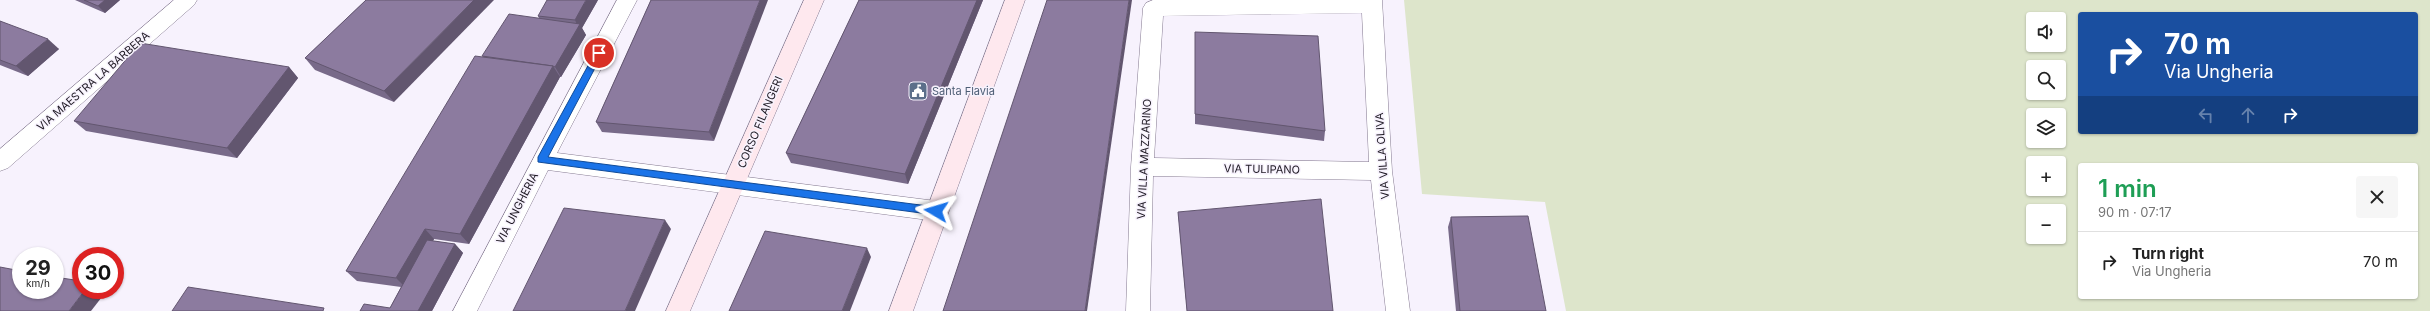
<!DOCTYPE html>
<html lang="en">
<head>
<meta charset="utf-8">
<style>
	:root { --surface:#fff; --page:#f6f6f6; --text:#222; --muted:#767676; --line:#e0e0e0 }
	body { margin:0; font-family:Inter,sans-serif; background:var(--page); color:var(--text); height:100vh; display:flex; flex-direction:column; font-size:15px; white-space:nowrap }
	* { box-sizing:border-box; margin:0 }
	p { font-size:13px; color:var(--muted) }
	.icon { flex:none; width:22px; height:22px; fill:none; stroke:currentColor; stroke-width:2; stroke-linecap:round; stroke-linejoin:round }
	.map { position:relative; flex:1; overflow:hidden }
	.drawer { position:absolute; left:2078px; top:163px; width:340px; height:136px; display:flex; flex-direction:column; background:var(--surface); border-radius:4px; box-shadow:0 1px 3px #0004 }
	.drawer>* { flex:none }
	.banner { position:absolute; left:2078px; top:12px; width:340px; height:122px; border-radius:4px; box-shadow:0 1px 3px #0004; background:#1a4fa0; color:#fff; overflow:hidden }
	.controls { position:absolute; left:2026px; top:12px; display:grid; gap:8px }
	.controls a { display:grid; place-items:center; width:40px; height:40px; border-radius:4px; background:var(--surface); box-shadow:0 1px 3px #0004; font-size:20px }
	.speed { position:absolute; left:12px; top:247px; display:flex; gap:8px; font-size:20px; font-weight:700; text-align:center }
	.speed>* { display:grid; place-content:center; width:52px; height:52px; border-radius:50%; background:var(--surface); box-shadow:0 1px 3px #0004; line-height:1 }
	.speed small { font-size:10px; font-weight:400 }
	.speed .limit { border:6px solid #d22; background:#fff; color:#111 }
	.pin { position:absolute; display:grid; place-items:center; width:34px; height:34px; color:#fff; margin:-17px; border:2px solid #fff; border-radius:50%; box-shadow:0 1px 4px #0007 }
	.me { position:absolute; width:44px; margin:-22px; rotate:277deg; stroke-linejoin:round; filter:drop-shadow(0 0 3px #0008) }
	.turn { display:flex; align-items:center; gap:14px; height:84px; padding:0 20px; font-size:18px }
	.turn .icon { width:52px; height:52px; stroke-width:2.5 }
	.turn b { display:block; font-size:28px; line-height:34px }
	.lanes { display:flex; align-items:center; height:38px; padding:0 20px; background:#0003; justify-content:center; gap:20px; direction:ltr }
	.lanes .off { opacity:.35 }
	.round { display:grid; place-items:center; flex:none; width:42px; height:42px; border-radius:4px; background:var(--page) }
	.head { display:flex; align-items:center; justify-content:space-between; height:68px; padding:0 20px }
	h1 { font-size:24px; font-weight:600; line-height:30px; color:#1e9e55 }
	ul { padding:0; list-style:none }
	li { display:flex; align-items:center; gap:12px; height:60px; padding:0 20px; border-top:1px solid var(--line) }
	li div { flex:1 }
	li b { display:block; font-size:15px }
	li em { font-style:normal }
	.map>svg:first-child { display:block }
	.green { fill:#dde5cb; fill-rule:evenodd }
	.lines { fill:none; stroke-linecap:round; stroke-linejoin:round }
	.street-casing { stroke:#857a91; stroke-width:1 }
	.secondary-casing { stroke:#857a91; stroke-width:1 }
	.street { fill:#fff; fill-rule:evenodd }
	.secondary { fill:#fee8ee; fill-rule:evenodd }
	.wall { fill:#786a89 }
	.shaded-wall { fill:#62566f }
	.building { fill:#8c7b9f; stroke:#62566f }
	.route { fill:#1a73e8; stroke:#114b97 }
	.labels { text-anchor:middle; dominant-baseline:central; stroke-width:3; stroke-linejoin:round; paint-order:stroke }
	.street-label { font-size:11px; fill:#1d1822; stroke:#f7f2fd }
	.service-label { font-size:11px; fill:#4e5e75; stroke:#f7f2fd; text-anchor:start }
</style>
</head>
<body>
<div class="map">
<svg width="2430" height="311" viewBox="0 0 2430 311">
	<rect width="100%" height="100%" fill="#f7f2fd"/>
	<path class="green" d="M 1404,0 L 2430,0 L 2430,311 L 1566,311 L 1545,202 L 1422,194 ZM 2080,14 L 2416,14 L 2416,132 L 2080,132 ZM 2033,19 L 2059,19 L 2059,45 L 2033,45 ZM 2033,67 L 2059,67 L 2059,93 L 2033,93 ZM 2033,115 L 2059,115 L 2059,141 L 2033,141 ZM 2033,163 L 2059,163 L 2059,189 L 2033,189 ZM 2080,165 L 2416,165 L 2416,297 L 2080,297 ZM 2033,211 L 2059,211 L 2059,237 L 2033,237 Z"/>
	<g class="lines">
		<g class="street-casing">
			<g id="street">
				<polygon points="174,0 197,0 194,5 8,168 0,171 0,149"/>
				<polygon points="617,0 637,0 557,153 936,201 944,204 947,211 944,218 936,221 548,170 477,311 453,311"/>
				<path d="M 1153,0 L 1382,0 L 1392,171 L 1410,311 L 1386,311 L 1371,180 L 1153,176 L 1150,311 L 1126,311 L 1131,167 L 1143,8 L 1146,3 ZM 1362,13 L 1369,162 L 1154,158 L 1163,16 Z"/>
			</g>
		</g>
		<g class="secondary-casing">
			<g id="secondary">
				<polygon points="804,0 824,0 690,311 666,311"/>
				<polygon points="1005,0 1025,0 913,311 889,311"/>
			</g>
		</g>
		<use href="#street" class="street"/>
		<use href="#secondary" class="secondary"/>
	</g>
	<g class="wall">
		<polygon points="75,0 120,0 105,13"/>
		<polygon points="366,0 394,102 315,70 305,58"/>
		<polygon points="598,0 582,28 586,35 561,77 560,77 469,244 434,239 433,241 455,244 463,253 432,311 360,311 390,308 401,287 357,281 346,271 482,57 539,18 538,16"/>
		<polygon points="651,0 714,141 602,132 596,122"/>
		<polygon points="859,0 983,0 908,184 791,163 786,153"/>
		<polygon points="0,21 59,49 28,76 0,65"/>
		<polygon points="1195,32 1325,131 1324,141 1195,124"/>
		<polygon points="289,67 298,78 237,158 86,131 74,121"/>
		<polygon points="1178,212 1333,311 1187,311"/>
		<polygon points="1451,217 1546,311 1456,311 1448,227"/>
	</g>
	<g class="shaded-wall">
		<polygon points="105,0 120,0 105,13 98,6"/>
		<polygon points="474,0 494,0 394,102 384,91"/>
		<polygon points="586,0 598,0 582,28 586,35 561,77 555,67 578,27 575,20"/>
		<polygon points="760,0 768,0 714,141 709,132"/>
		<polygon points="977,0 983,0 908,184 905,174"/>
		<polygon points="1129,0 1132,0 1087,311 1085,311"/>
		<polygon points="48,39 59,49 28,76 16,66"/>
		<polygon points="553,66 560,77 469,244 460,234"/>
		<polygon points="289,67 298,78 237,158 227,148"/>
		<polygon points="665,220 671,229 635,311 625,311"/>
		<polygon points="425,229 434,239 406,288 396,278"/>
		<polygon points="455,244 463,253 432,311 418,311"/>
		<polygon points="867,248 871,257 850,311 842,311"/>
		<polygon points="85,290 100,290 105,293 91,311 69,311"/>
	</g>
	<g class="building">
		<polygon points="84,0 105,0 98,6"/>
		<polygon points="366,0 474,0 384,91 305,58"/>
		<polygon points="547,0 586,0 575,20 538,16"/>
		<polygon points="651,0 760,0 709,132 596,122"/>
		<polygon points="859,0 977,0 905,174 786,153"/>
		<polygon points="1047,0 1129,0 1085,311 943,311"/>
		<polygon points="509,14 580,24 555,67 553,66 482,56"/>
		<polygon points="0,21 48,39 16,66 0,60"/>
		<polygon points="1195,32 1318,36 1325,131 1195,114"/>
		<polygon points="140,43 289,67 227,148 74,121"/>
		<polygon points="475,56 553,66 460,234 425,229 396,278 346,271"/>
		<polygon points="1321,199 1333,311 1187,311 1178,212"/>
		<polygon points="564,208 665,220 625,311 513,311"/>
		<polygon points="1528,216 1546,311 1460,311 1451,217"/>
		<polygon points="765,231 867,248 842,311 729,311"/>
		<polygon points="427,240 455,244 418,311 360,311 364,304 390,308"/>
		<polygon points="0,267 21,271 21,290 55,290 55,277 81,281 81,290 85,290 69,311 0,311"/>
		<polygon points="188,287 324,308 323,311 172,311"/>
	</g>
	<polygon class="route" points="599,50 603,53 548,157 936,207 940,211 936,215 538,162 538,157 596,51"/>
	<defs>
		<g id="civic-square" transform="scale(1)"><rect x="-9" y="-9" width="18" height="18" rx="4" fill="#5c6f8a" stroke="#f7f2fd"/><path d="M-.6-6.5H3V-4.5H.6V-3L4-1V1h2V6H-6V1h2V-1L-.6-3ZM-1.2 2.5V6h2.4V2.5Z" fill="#fff"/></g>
	</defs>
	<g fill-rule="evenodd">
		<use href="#civic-square" x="918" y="91"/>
	</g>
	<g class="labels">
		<g class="street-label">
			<text transform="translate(93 81) rotate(-41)">VIA MAESTRA LA BARBERA</text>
			<text transform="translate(760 122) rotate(-67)">CORSO FILANGERI</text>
			<text transform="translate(1382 156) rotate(-94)">VIA VILLA OLIVA</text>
			<text transform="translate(1144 159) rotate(-87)">VIA VILLA MAZZARINO</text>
			<text transform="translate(1262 169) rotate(1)">VIA TULIPANO</text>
			<text transform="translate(517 208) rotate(-63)">VIA UNGHERIA</text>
		</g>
		<g class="service-label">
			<text x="932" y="91">Santa Flavia</text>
		</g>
	</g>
</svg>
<div class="controls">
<a><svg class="icon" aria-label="sound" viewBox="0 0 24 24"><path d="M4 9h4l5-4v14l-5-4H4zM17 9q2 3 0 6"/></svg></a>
<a><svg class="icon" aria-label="search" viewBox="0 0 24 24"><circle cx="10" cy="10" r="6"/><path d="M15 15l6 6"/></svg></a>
<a><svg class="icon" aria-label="layers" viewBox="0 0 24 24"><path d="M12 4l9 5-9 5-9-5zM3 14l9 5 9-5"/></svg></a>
<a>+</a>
<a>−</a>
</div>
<div class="speed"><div>29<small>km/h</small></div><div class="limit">30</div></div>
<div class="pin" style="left:599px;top:53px;background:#d93025"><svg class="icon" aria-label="arrive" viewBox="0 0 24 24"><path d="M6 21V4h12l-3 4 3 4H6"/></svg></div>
<svg class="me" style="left:936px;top:211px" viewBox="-20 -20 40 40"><path d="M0-17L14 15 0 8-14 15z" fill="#1a73e8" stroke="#fff" stroke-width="4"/></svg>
<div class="banner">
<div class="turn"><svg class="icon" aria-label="right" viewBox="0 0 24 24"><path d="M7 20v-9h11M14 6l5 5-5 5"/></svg><div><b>70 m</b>Via Ungheria</div></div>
<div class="lanes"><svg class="icon off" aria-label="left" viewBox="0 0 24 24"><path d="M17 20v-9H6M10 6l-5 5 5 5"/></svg><svg class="icon off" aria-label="ahead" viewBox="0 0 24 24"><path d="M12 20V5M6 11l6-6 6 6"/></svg><svg class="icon" aria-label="right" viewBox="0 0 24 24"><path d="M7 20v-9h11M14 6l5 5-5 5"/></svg></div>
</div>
<section class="drawer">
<div class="head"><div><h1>1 min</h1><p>90 m · 07:17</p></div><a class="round"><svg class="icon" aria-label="close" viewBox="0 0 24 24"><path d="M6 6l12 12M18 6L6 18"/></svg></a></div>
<ul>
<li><svg class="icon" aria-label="right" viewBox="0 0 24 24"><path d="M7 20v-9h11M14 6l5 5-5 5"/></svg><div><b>Turn right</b><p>Via Ungheria</p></div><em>70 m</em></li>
</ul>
</section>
</div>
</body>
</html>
